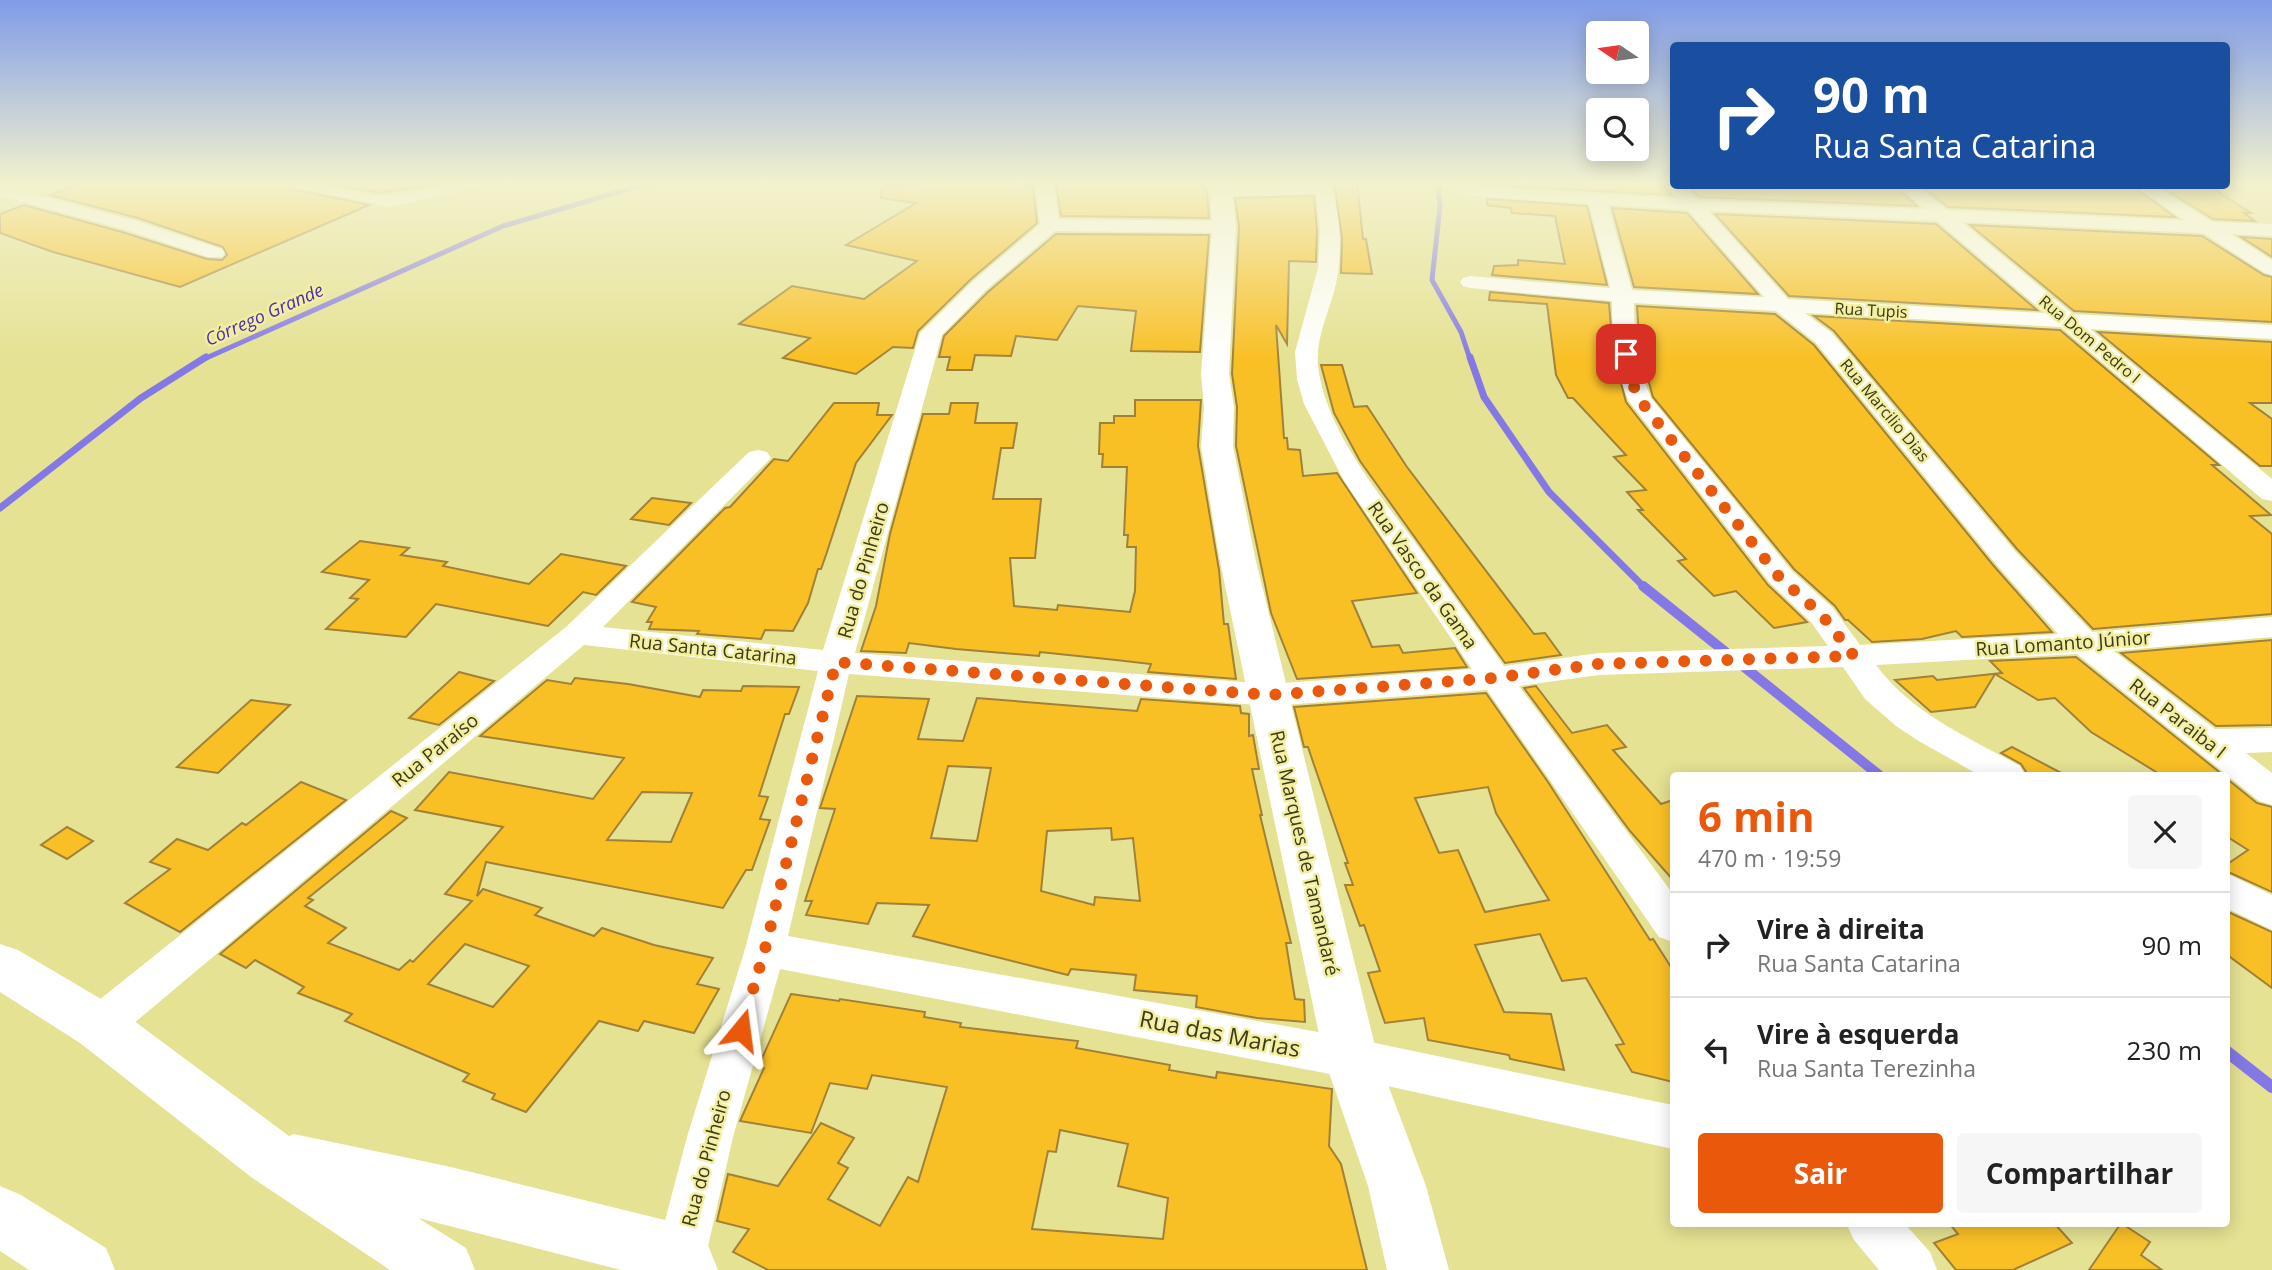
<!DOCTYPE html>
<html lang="pt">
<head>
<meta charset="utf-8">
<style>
	:root { --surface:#fff; --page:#f6f6f6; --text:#222; --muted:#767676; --line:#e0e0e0; --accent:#ea580c }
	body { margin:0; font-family:"Open Sans",sans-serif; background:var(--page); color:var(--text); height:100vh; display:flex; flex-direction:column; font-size:26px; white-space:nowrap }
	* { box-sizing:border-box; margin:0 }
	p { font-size:23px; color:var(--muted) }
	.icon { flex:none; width:38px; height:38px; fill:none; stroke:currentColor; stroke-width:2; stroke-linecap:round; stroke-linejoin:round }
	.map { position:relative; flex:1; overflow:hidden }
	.side { position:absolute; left:1670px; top:772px; width:560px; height:455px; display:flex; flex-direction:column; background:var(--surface); border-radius:7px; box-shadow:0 4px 18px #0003 }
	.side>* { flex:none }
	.top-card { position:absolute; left:1670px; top:42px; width:560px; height:147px; border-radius:7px; box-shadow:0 4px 18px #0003; background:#1a4fa0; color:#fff; overflow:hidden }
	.needle { width:46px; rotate:283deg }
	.controls { position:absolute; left:1586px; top:21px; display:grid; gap:14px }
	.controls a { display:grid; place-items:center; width:63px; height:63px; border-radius:7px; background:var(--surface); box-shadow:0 4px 18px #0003; font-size:35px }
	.pin { position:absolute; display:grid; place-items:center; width:60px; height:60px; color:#fff; margin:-30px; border-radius:14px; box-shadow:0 4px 10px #0006 }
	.me { position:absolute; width:77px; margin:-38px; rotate:16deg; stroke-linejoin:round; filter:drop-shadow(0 0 5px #0008) }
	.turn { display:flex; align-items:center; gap:24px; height:147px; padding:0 28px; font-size:32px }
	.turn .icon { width:91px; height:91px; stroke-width:2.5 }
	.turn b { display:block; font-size:49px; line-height:60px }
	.round { display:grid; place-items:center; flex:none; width:74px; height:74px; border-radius:7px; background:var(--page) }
	.headline { display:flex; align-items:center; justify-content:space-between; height:119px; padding:0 28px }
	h1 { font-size:42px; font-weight:700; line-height:52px; color:var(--accent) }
	.cta { display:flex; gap:14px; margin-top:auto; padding:14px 28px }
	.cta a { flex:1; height:80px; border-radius:7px; background:var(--accent); color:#fff; font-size:28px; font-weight:700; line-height:80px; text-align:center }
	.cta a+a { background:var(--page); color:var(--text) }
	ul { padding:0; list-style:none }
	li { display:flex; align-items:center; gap:21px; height:105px; padding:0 28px; border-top:2px solid var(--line) }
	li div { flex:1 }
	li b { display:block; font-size:26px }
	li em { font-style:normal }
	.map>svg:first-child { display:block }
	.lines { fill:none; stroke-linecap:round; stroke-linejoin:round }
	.stream-far3 { stroke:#8478e7; stroke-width:5 }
	.stream-far2 { stroke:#8478e7; stroke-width:7 }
	.stream-far1 { stroke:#8478e7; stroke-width:10 }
	.stream { stroke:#8478e7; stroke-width:12 }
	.building { fill:#f9c026; stroke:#a18138; stroke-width:2; fill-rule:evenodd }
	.minor { fill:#fff; fill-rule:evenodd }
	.tertiary { fill:#fff; fill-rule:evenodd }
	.trunk { fill:#fff; fill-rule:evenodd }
	.route { stroke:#ea580c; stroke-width:12; stroke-dasharray:0 21.6 }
	.labels { text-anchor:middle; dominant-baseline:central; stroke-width:5; stroke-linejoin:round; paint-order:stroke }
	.far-street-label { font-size:16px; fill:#3c3a1a; stroke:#f3efa0 }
	.far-water-label { font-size:18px; font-style:italic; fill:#4c2caf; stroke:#f3efa0 }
	.street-label { font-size:19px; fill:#3c3a1a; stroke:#f3efa0 }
	.near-street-label { font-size:23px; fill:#3c3a1a; stroke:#f3efa0 }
</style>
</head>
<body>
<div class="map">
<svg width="2272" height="1270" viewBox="0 0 2272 1270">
	<rect width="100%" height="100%" fill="#e5e293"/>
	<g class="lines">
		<g class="stream-far3">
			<polyline points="1438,182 1440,206 1432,280 1461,332 1470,359"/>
			<polyline points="204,359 503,226 652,182"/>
		</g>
		<g class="stream-far2">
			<polyline points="1470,357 1484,397 1549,492 1645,588"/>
			<polyline points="0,508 141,398 206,357"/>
		</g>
		<polyline class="stream-far1" points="1643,586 1879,775"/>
		<polyline class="stream" points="2226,1051 2272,1087"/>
	</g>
	<g class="building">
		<polygon points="87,182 287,182 297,190 369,205 180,287 53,252 0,233 0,214 24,205 122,232 207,259 222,260 227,255 223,247 138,218 50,195"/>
		<polygon points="322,182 449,182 379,193"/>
		<polygon points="970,182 1022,182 1023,186 1033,186 1037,223 970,280 918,331 913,348 893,347 856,374 783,358 810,338 739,324 792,286 864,299 917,261 846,245 916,203 881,198 882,187"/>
		<polygon points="1061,182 1201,182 1207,192 1209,218 1061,216 1056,186 1060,186"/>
		<polygon points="1334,182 1357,182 1363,239 1366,239 1372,274 1341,273 1342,237"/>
		<polygon points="1488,182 1668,182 1664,186 1671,195 1488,185"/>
		<polygon points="1688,186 1865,188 1862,186 1896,186 1917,206 1699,197"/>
		<polygon points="1921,186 2133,186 2175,217 1948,207"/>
		<polygon points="2160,186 2209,186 2251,213 2244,213 2255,221 2213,219"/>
		<polygon points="1314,196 1317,231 1316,262 1289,261 1287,344 1276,325 1284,438 1287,438 1288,449 1300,450 1303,476 1337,473 1417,593 1352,601 1372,647 1399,645 1403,653 1455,648 1467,667 1297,679 1271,613 1236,446 1237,407 1232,374 1239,227 1235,198"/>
		<polygon points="1487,199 1587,206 1607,285 1492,275 1494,266 1518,265 1518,260 1565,264 1555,216 1512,213 1511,208 1487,205"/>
		<polygon points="1612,208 1687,213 1758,294 1634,287"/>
		<polygon points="1715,214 1936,224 2037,310 1789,296"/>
		<polygon points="1970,225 2202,236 2264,275 2272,277 2272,322 2074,311"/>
		<polygon points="1056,234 1209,235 1200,352 1131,351 1136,311 1078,306 1057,340 1016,336 1011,356 975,355 972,370 947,370 950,357 939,357 944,336 988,292"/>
		<polygon points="2241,237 2272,239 2272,257"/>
		<polygon points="1490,292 1609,303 1613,352 1626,402 1768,585 1807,622 1774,628 1736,591 1714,596 1678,561 1686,559 1638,510 1643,510 1627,492 1646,490 1614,457 1626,455 1573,398 1568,398 1556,375 1547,304 1489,300"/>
		<polygon points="1637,306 1775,314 1814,345 1993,565 2052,632 1962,637 1956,631 1922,639 1872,642 1848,620 1845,620 1835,606 1794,569 1653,397 1640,351"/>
		<polygon points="1814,316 2060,330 2219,465 2212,465 2271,515 2250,516 2272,534 2272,614 2093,629 2017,549 1834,331"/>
		<polygon points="2098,332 2272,342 2272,403 2250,403 2272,419 2272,466 2260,466"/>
		<polygon points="1321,365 1342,365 1354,407 1367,406 1407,467 1534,634 1545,633 1561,655 1505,663 1360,461 1334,413"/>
		<polygon points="1135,400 1201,400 1198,446 1219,570 1224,624 1228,624 1236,679 1148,672 1151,664 1116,660 1040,652 1039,656 956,649 909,643 906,653 861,651 876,606 890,534 923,414 949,414 951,403 978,403 975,423 1017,423 1013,448 1001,448 993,499 1041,499 1035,558 1010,558 1014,606 1057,610 1058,605 1130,612 1135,591 1136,547 1127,547 1128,535 1124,535 1127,467 1102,467 1103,454 1099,454 1100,423 1114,423 1114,416 1135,416"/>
		<polygon points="834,403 879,403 877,415 892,415 856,463 826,555 821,569 818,569 808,603 793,631 765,630 761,639 697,634 699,631 649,629 652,622 647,622 656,607 632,602 725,508 730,507 774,459 788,461"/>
		<polygon points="652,498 691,503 669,525 631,519"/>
		<polygon points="360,541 409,548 401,555 447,562 443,566 529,584 561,554 626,566 596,595 583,592 548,626 436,604 406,637 326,629 358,599 350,598 369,580 322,572"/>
		<polygon points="2272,640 2272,725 2216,726 2121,653"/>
		<polygon points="2076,657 2223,775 2161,775 2091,732 2055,698 2038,700 1995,674 1975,707 1931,712 1895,680 1933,676 1937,680 2002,673 1990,661"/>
		<polygon points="459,672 494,681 439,725 409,718"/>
		<path d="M 575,678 L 628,684 L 700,697 L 703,690 L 741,691 L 743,686 L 799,687 L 789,714 L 785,714 L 759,796 L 768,797 L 760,819 L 770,820 L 752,870 L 746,870 L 723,908 L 486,862 L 477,896 L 483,889 L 542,908 L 535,915 L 594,936 L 602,928 L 654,945 L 713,958 L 697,984 L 719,989 L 694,1033 L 644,1021 L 638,1031 L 599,1021 L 526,1112 L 492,1099 L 495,1094 L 463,1081 L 469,1074 L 345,1021 L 352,1014 L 298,993 L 304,987 L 255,960 L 246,968 L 220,954 L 391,811 L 407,818 L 308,898 L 313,900 L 305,906 L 346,928 L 328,943 L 399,970 L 410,960 L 413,962 L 472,901 L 445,894 L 503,827 L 415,810 L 449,772 L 593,799 L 624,758 L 480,736 L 547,680 L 571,684 ZM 642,792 L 692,793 L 671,842 L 607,840 ZM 465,944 L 529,966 L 493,1007 L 428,984 Z"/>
		<polygon points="1536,686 1572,733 1607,725 1626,747 1613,750 1661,804 1673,800 1673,880 1630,831 1524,688"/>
		<path d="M 1486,693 L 1548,782 L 1650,940 L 1653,939 L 1673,970 L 1673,1082 L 1632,1072 L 1616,1045 L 1624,1044 L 1586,978 L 1562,981 L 1540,934 L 1475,945 L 1504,1012 L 1551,1014 L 1564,1070 L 1510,1059 L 1509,1055 L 1428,1040 L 1424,1018 L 1385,1023 L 1368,973 L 1380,971 L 1364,925 L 1360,926 L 1345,885 L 1353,885 L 1345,863 L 1348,863 L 1313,762 L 1308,747 L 1304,747 L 1294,707 ZM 1488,787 L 1496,813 L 1549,900 L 1485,912 L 1458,850 L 1439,853 L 1415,798 Z"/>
		<path d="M 857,696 L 929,699 L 918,739 L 963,741 L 977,698 L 1137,711 L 1141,699 L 1240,706 L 1241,713 L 1249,714 L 1249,736 L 1253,735 L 1259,769 L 1252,769 L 1262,815 L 1260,815 L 1291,943 L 1286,943 L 1295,999 L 1304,1000 L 1305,1022 L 1257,1018 L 1196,1007 L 1197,996 L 1134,990 L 1136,975 L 1071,969 L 1068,975 L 913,936 L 929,905 L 877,903 L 868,924 L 806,915 L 812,901 L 805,901 L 835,809 L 820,808 ZM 948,766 L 991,768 L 977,841 L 931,838 ZM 1111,828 L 1112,840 L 1133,838 L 1140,901 L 1095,897 L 1094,905 L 1041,891 L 1047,831 Z"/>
		<polygon points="251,700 290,705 218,773 177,767"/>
		<polygon points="2012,747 2065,775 2028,775 2021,764 2001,753"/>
		<polygon points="2226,778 2257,803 2272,807 2272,892 2226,871 2226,865 2248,850 2226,836"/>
		<polygon points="301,782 346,800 180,932 125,903 170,869 150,862 177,839 208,850 242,823 246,825"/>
		<polygon points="67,827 93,841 67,859 41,845"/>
		<polygon points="2226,911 2272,932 2272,988 2226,954"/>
		<path d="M 791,994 L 839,1001 L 840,999 L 925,1012 L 924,1017 L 961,1023 L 960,1027 L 1078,1041 L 1076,1048 L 1170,1065 L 1169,1070 L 1216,1078 L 1217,1072 L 1332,1089 L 1329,1146 L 1341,1164 L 1367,1270 L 768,1270 L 733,1252 L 749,1229 L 717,1221 L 728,1174 L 778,1186 L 821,1123 L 854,1138 L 838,1163 L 848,1168 L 828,1199 L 880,1226 L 908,1177 L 918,1182 L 947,1087 L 872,1075 L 867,1089 L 830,1083 L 811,1133 L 740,1121 L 764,1068 L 758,1067 ZM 1060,1130 L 1128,1144 L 1118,1186 L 1168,1198 L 1163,1239 L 1032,1229 L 1048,1151 L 1056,1152 Z"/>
		<polygon points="1949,1223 2054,1223 2072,1243 2013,1270 1956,1270 1934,1243 1958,1234"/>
		<polygon points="2121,1223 2150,1242 2141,1255 2162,1270 2089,1270"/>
	</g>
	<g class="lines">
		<g class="minor">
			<path d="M 289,182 C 325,179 360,198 391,195 C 423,192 451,180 483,182 L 480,186 L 390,207 L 298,187 Z"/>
			<path d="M 1035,182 L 1053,182 L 1059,219 L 1224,221 L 1234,227 L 1224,233 L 1055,231 L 986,290 L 942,335 L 855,653 L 1270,684 L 1472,669 L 1344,481 L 1304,404 L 1297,379 L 1295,352 L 1318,268 L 1320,231 L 1316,193 L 1221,196 L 1215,195 L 1212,191 L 1215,187 L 1331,182 C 1340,218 1344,256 1334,292 C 1327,316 1316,339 1318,365 C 1324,429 1383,499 1420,549 C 1448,588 1476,627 1504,666 L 1599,653 L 1828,646 L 1811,622 L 1770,583 L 1628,400 C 1615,368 1612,336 1612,301 L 1470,288 L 1463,286 L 1460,282 L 1463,278 L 1470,276 L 1610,288 L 1589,204 L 1462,195 L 1453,190 L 1456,186 L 1677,198 L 1667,186 L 1673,182 L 1673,186 L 1685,186 L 1698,200 L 1924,209 L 1898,186 L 1917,186 L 1947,210 L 2184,220 L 2135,186 L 2156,186 L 2212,222 L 2272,224 L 2272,236 L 2231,234 L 2272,260 L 2272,275 L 2265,273 L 2203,233 L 1962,222 L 2073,314 L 2272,325 L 2272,339 L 2090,329 L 2272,479 L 2272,501 L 2262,499 L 2061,327 L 1805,313 L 1832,333 L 2015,551 L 2092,632 L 2272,617 L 2272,637 L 2114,651 L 2215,729 L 2272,728 L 2272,752 L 2246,753 L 2272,773 L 2272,805 L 2259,801 L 2077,654 L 1876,665 C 1911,713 1968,737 2020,766 L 2025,775 L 1979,775 L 1917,740 L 1896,726 L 1865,699 L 1843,667 L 1599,675 L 1519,686 L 1673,894 L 1673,942 L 1659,937 L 1487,690 L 1270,706 L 849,674 L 788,936 L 1351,1038 L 1673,1105 L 1673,1149 L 1351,1078 L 780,969 L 733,1137 L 706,1255 L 700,1270 L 662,1270 L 656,1255 L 687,1137 L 745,949 L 818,671 L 584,645 L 114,1040 L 99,1045 L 84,1040 L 77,1026 L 84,1012 L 566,627 L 749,452 L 758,450 L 767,452 L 771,458 L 603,627 L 823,650 L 920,333 L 972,282 L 1040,224 ZM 1608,205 L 1688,210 L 1764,297 L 1632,290 ZM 1709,211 L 1937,221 L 2045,313 L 1788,299 ZM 1634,303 L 1776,311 L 1816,343 L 1995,563 L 2058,634 L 1860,645 L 1833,608 L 1792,571 L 1651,398 C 1638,367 1634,337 1634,303 Z"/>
			<polygon points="0,185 137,221 222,249 225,253 222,257 208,257 123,229 0,196"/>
			<polygon points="2226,873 2272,895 2272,930 2226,908"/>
			<polygon points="1846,1223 1904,1223 1930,1252 1937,1270 1879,1270 1854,1240"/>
		</g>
		<polygon class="tertiary" points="1204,182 1226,182 1232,191 1236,227 1229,374 1234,407 1233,446 1255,557 1378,1058 1426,1186 1449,1270 1387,1270 1368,1186 1324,1058 1219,557 1201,446 1204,407 1201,374 1212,227 1210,191"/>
		<g class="trunk">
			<polygon points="0,944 18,950 118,1009 289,1136 294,1134 451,1167 681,1224 703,1233 718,1270 621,1270 418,1218 466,1248 475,1270 390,1270 251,1177 80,1043 0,992"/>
			<polygon points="0,1186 21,1195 106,1248 115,1270 29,1270 0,1251"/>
		</g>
	</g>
	<linearGradient id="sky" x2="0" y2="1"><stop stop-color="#809ce8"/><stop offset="0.51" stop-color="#f3f2ce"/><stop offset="1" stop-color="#f3f2ce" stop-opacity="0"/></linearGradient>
	<rect width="2272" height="359" fill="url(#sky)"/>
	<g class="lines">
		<polyline class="route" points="741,1030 765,949 836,662 1270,695 1494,678 1598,664 1854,656 1822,615 1780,578 1640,400 1629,376 1626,354"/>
	</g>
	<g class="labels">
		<g class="far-street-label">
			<text transform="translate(1871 310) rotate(3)">Rua Tupis</text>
			<text transform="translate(2090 339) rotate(40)">Rua Dom Pedro I</text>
			<text transform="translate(1885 410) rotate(50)">Rua Marcilio Dias</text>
		</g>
		<g class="far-water-label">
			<text transform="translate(264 314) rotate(-24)">Córrego Grande</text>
		</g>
		<g class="street-label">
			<text transform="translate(863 570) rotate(-74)">Rua do Pinheiro</text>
			<text transform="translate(1423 575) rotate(55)">Rua Vasco da Gama</text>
			<text transform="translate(2063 643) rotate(-4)">Rua Lomanto Júnior</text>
			<text transform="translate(713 649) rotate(6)">Rua Santa Catarina</text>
			<text transform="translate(2178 718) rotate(38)">Rua Paraiba I</text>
			<text transform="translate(435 750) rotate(-39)">Rua Paraíso</text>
			<text transform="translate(1305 853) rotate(77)">Rua Marques de Tamandaré</text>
			<text transform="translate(706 1158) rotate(-75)">Rua do Pinheiro</text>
		</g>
		<g class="near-street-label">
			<text transform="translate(1220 1033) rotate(11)">Rua das Marias</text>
		</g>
	</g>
</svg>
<div class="controls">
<a><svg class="needle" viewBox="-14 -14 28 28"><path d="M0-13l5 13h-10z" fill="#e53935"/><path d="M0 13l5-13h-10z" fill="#767676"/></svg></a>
<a><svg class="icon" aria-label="search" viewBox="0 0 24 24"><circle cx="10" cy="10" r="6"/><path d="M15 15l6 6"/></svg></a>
</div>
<div class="pin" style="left:1626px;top:354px;background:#d93025"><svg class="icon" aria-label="arrive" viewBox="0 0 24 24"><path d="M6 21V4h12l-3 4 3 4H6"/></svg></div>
<svg class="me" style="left:741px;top:1030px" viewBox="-20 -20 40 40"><path d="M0-17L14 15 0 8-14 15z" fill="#ea580c" stroke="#fff" stroke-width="4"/></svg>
<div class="top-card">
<div class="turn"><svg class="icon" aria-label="right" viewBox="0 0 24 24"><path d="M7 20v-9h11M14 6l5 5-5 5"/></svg><div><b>90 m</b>Rua Santa Catarina</div></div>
</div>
<section class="side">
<div class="headline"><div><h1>6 min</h1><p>470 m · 19:59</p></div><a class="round"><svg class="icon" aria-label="close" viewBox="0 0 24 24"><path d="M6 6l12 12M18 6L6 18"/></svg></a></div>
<ul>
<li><svg class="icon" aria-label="right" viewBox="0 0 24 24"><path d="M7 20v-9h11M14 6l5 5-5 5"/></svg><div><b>Vire à direita</b><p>Rua Santa Catarina</p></div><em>90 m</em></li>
<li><svg class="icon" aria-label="left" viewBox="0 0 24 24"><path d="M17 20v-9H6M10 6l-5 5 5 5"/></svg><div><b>Vire à esquerda</b><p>Rua Santa Terezinha</p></div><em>230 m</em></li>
</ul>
<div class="cta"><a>Sair</a><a>Compartilhar</a></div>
</section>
</div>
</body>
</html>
